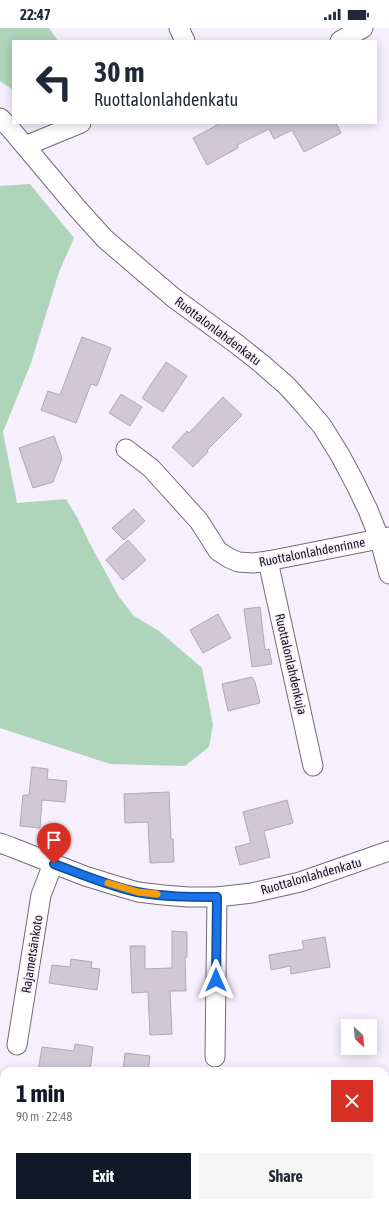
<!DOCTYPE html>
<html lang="en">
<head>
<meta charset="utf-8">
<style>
	:root { --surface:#fff; --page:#f6f6f7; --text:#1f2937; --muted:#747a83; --accent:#111827 }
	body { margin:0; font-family:"Asap Condensed",sans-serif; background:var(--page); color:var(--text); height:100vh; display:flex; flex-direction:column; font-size:15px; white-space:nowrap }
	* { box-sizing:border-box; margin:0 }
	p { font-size:13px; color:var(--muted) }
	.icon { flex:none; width:22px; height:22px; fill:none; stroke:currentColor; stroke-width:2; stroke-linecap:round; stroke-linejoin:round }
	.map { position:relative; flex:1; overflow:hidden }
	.drawer { position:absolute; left:0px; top:1039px; width:389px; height:140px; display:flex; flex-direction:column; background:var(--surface); border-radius:12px 12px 0 0; box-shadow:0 2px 10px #0003 }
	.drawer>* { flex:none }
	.top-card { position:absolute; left:12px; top:12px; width:365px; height:84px; border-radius:0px; box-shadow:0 2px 10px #0003; background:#fff; color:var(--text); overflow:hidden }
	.needle { width:26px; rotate:154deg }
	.tools { position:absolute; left:341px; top:991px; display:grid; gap:8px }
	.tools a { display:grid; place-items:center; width:36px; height:36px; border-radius:0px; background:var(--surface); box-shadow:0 2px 10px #0003; font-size:20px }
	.pin { position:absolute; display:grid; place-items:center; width:34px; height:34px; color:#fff; margin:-41px -17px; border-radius:50% 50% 50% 0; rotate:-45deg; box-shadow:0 0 4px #0007 }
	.pin .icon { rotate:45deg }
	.me { position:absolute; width:44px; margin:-22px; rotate:0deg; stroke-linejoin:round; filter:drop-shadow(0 0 3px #0008) }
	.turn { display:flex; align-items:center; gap:14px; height:84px; padding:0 16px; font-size:18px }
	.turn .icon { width:52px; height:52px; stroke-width:2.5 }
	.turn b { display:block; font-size:28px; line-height:34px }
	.round { display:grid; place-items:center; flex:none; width:42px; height:42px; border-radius:0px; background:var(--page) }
	.overview { display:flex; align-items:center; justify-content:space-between; height:68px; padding:0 16px }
	h1 { font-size:24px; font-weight:700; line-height:30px; color:var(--accent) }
	.primary-button { display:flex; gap:8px; margin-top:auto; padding:8px 16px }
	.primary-button a { flex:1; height:46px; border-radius:0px; background:var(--accent); color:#fff; font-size:16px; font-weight:700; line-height:46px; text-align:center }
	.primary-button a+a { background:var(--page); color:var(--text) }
	.status { display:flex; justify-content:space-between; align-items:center; height:28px; padding:0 20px; background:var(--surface); direction:ltr }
	.status svg { height:11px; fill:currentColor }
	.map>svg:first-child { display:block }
	.green { fill:#aed4b9 }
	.building { fill:#d0c8d6; stroke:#afa8b5 }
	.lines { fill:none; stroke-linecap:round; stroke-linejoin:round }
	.street-casing { stroke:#726c78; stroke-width:21 }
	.street { stroke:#fff; stroke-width:19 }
	.route-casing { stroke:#114b97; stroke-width:10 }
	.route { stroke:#1a73e8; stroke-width:7 }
	.slow { stroke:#f59e0b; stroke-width:7 }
	.labels { text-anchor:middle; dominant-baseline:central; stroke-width:3; stroke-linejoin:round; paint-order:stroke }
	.street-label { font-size:13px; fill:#1b181d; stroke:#f6effd }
</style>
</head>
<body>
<div class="status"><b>22:47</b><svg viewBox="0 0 49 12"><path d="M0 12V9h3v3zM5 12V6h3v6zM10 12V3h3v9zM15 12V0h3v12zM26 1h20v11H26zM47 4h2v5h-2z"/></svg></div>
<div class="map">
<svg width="389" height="1179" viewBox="0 0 389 1179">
	<rect width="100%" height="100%" fill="#f6effd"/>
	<g class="green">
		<polygon points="0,0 49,0 58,13 13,13 13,62 0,53"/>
		<polygon points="30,156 74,210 59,244 31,335 3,404 17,475 66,471 78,491 89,514 119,569 134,588 159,603 202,640 213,697 209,719 185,738 110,736 0,700 0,158"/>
		<polygon points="0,1047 4,1049 4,1175 59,1175 50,1179 0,1179"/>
		<polygon points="66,1175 114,1175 115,1179 68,1179"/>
	</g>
	<g class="building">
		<polygon points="221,95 336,95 341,105 304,124 292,102 274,111 269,101 237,117 238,120 207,137 193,110"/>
		<polygon points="82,309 111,320 97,358 91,356 76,395 41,382 48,363 60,367"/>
		<polygon points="166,334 187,348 163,384 142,370"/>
		<polygon points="121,366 142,379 130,398 109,385"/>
		<polygon points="223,369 242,387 207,422 208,424 193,439 172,419 187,403 189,405"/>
		<polygon points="54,408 62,430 53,454 33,460 19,420"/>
		<polygon points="134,481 145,493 124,512 112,500"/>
		<polygon points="128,512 146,532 123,552 106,532"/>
		<polygon points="260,579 265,622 269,621 272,636 252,639 244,581"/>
		<polygon points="218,586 231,610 203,625 190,602"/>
		<polygon points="252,649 255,654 260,675 228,683 222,656"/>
		<polygon points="32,739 48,741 47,751 67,753 65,774 42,772 40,800 20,798 23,767 29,767"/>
		<polygon points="169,764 171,811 173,811 174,834 150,835 148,794 125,795 124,766"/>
		<polygon points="287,772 293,795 264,803 270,829 240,837 235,819 251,815 243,784"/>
		<polygon points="172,903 187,904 187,929 185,929 186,963 170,963 172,1006 150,1007 148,964 132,965 130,918 145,918 145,941 172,940"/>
		<polygon points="325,909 330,939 291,946 290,938 271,942 269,927 304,921 302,913"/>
		<polygon points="71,931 92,934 91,940 100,941 97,962 49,955 52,937 70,939"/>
		<polygon points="75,1016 93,1019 90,1043 38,1043 42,1019 74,1023"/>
		<polygon points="125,1025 150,1028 148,1043 123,1043"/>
	</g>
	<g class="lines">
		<g class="street-casing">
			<g id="street">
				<polyline points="179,0 185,13"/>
				<polyline points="340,13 363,0"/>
				<polyline points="0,90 9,99 77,180 105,211 174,270 238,317 263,337 287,358 305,378 322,398 340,427 355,455 368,482 380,512 389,546"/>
				<polyline points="25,118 81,95"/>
				<polyline points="126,421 151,440 199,493 218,523 229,530 238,534 253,535 268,533 389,509"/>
				<polyline points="268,533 313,738"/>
				<polyline points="0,815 11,819 85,848 114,857 138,864 163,867 188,869 217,869 252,865 300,854 389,823"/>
				<polyline points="17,1017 41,867 53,836"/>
				<polyline points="215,1029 217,869"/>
			</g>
		</g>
		<use href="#street" class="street"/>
	</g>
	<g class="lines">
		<g class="route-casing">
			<path id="route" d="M 54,836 C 81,846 109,858 137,864 C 163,869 190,869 217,869 L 216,952"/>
		</g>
		<use href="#route" class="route"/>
		<polyline class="slow" points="108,855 138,864 157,866"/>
	</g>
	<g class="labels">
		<g class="street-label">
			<text transform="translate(218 303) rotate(37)">Ruottalonlahdenkatu</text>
			<text transform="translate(312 524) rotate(-11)">Ruottalonlahdenrinne</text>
			<text transform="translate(291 636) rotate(77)">Ruottalonlahdenkuja</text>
			<text transform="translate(311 848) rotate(-16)">Ruottalonlahdenkatu</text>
			<text transform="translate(32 926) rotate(-81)">Rajametsänkoto</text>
		</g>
	</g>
</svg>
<div class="tools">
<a><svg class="needle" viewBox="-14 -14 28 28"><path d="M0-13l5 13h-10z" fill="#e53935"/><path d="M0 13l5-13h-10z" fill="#747a83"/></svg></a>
</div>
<div class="pin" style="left:54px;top:836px;background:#d93025"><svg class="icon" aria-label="arrive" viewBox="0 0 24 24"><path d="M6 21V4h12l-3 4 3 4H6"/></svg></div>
<svg class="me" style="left:216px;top:952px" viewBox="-20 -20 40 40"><path d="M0-17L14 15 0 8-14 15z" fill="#1a73e8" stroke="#fff" stroke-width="4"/></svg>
<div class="top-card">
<div class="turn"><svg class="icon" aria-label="left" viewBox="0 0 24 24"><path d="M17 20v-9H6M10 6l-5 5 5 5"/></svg><div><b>30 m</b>Ruottalonlahdenkatu</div></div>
</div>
<section class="drawer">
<div class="overview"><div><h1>1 min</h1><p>90 m · 22:48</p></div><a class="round" style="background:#d93025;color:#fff"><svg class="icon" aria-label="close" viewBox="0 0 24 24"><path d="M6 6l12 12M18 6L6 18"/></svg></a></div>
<div class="primary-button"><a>Exit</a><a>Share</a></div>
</section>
</div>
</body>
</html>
